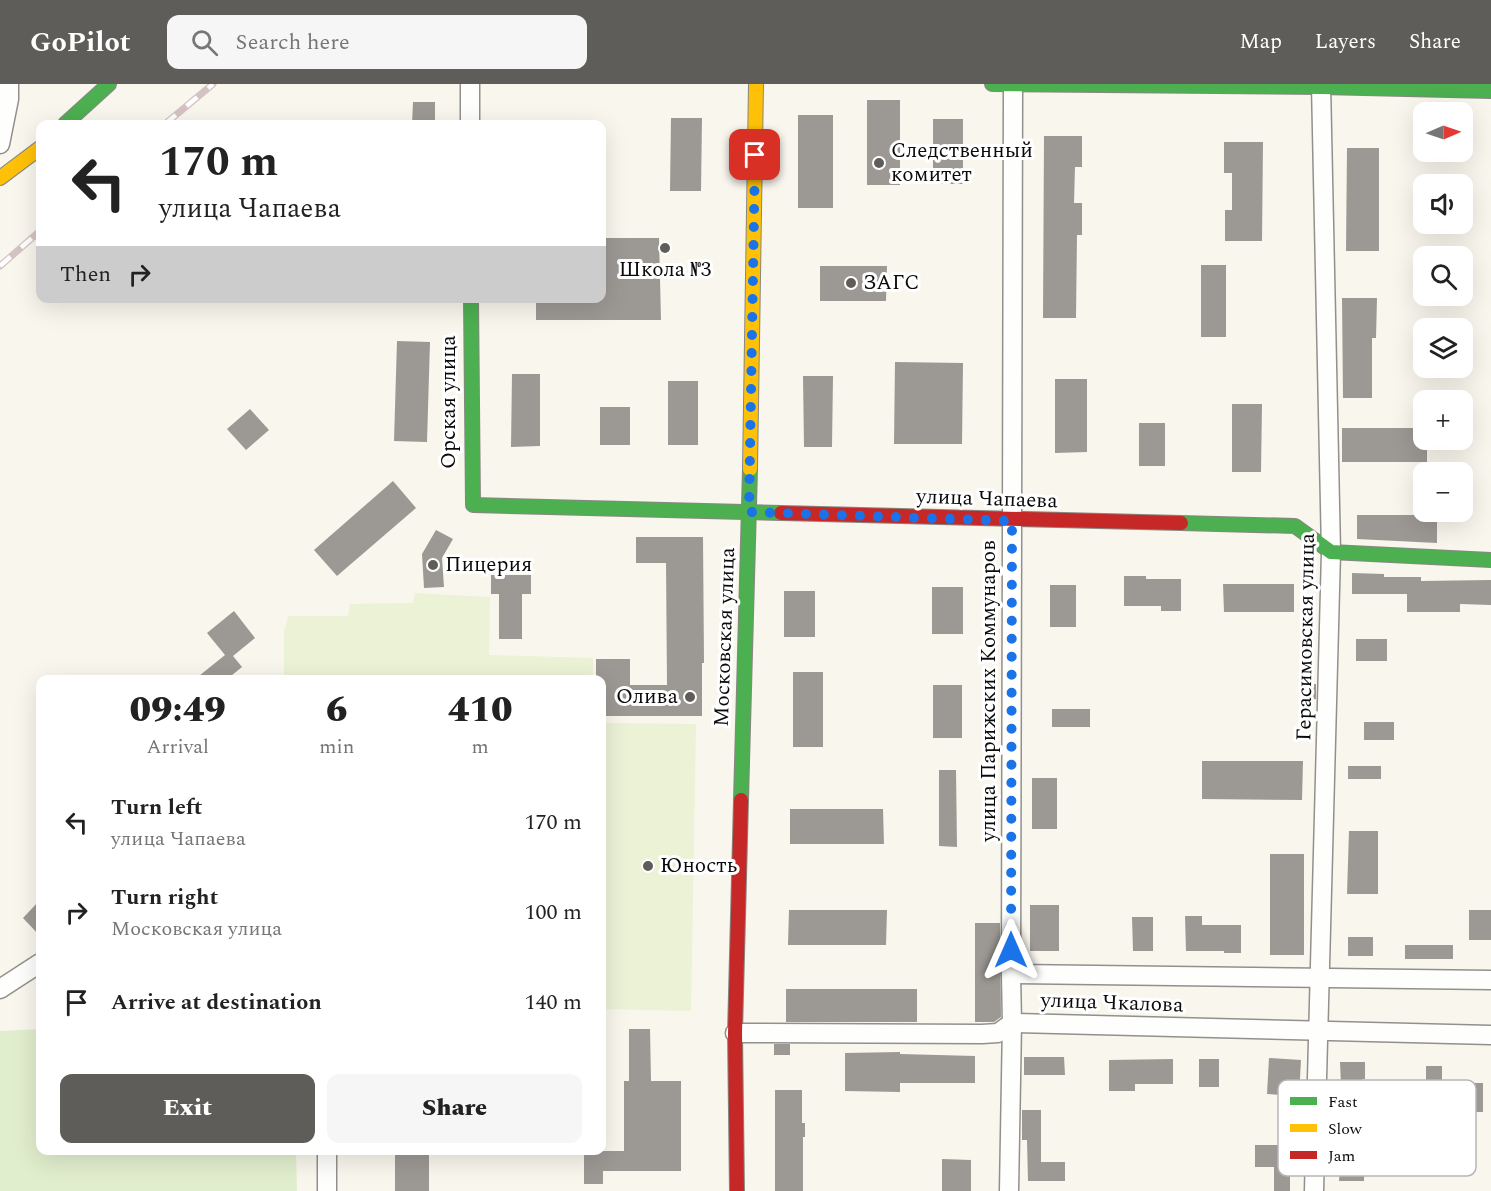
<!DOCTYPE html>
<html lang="en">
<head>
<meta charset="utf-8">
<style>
	:root { --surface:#fff; --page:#f6f6f6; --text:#222; --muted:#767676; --accent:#5e5d59 }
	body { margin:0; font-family:Spectral,serif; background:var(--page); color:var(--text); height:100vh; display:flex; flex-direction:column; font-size:22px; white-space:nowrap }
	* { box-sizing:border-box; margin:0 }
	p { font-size:20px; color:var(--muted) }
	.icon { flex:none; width:33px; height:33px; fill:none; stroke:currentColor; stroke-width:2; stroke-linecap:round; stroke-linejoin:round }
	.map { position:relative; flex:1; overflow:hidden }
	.side { position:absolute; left:36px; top:591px; width:570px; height:480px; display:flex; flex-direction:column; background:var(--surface); border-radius:12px; box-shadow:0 6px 24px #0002 }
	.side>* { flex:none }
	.hud { position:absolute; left:36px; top:36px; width:570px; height:183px; border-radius:12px; box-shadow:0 6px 24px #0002; background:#fff; color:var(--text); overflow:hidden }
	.needle { width:39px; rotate:88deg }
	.buttons { position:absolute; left:1413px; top:18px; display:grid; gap:12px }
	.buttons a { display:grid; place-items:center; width:60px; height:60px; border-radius:12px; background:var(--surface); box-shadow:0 6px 24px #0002; font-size:30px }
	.pin { position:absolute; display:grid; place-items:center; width:51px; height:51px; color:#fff; margin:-26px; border-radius:12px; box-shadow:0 3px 9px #0006 }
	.me { position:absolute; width:66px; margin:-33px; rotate:0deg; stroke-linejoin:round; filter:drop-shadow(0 0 4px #0008) }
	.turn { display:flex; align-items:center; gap:21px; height:126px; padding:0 24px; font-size:27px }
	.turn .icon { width:78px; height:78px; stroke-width:2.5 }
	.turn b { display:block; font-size:42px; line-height:51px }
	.then { display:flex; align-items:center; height:57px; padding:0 24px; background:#0003; gap:12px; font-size:22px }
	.eta { display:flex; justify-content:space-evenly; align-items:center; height:102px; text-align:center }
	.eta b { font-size:36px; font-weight:800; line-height:42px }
	.cta { display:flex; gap:12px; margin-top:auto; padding:12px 24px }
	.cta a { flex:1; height:69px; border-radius:12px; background:var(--accent); color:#fff; font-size:24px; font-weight:800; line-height:69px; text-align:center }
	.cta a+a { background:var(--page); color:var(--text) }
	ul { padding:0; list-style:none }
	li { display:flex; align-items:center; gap:18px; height:90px; padding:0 24px }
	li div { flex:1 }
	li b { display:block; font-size:22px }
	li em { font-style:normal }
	header { display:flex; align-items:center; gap:36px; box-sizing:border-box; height:84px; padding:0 30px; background:var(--accent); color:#fff }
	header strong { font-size:28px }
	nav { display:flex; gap:33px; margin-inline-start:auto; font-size:21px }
	.search { width:420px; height:54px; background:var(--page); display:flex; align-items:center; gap:15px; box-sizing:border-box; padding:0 21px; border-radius:12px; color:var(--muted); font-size:22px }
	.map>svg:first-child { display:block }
	.green { fill:#e1eecd }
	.pitch { fill:#ebf2d6 }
	.building { fill:#9c9894 }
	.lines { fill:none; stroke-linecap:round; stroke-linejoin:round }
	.street-casing { stroke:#92908c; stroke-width:21 }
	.fast-casing { stroke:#888783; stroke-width:16 }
	.slow-casing { stroke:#888783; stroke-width:16 }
	.jam-casing { stroke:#888783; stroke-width:16 }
	.street { stroke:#fefefc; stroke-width:18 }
	.fast { stroke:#4caf50; stroke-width:14 }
	.slow { stroke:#ffc107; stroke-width:14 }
	.jam { stroke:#c62828; stroke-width:14 }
	.rail-casing { stroke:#d5c3c3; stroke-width:7 }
	.rail { stroke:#fff; stroke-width:4.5; stroke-dasharray:14; stroke-linecap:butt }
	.route { stroke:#1a73e8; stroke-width:10; stroke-dasharray:0 18 }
	.poi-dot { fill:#5e5d59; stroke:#fff; stroke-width:2 }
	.labels { text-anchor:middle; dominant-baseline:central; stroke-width:6; stroke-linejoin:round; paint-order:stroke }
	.poi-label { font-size:21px; fill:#0a0a0a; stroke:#fff; text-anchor:start }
	.street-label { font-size:21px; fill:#0a0a0a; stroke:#fff }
	.key { fill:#fff; stroke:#b6b6b6; stroke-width:1.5 }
	.key-label { font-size:16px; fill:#0a0a0a }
</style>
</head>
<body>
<header>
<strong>GoPilot</strong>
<div class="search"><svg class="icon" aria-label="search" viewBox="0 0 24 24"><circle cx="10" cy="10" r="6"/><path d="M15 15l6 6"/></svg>Search here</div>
<nav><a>Map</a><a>Layers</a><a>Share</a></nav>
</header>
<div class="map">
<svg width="1491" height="1107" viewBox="0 0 1491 1107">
	<rect width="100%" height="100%" fill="#f9f6ed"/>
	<polygon class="green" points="40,945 40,1066 296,1067 297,1107 0,1107 0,947"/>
	<g class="pitch">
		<polygon points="415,509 490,513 489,571 593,574 593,595 284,595 284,548 288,532 348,532 350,520 413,519"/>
		<polygon points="602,639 696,640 691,927 602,925"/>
	</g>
	<g class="building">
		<rect x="867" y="16" width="33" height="85"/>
		<polygon points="413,18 435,18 435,40 412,40"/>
		<rect x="798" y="31" width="35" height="93"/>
		<polygon points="671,34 702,34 701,107 670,107"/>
		<rect x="933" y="35" width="30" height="65"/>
		<polygon points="1044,52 1082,52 1082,83 1075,83 1074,119 1082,119 1082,151 1077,151 1076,234 1043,234"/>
		<polygon points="1224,58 1263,58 1262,157 1225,157 1225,126 1232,126 1232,89 1224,89"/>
		<polygon points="1347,64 1379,64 1379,167 1346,167"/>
		<polygon points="602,154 659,154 661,236 536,236 536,214 602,214"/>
		<rect x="1201" y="181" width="25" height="72"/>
		<polygon points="820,182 887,182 886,217 820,217"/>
		<polygon points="1342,214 1377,214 1376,254 1372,254 1372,314 1343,314"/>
		<polygon points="397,257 430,258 427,358 394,357"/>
		<polygon points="895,278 963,279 962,360 894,360"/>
		<polygon points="512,290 540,290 540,362 511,363"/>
		<polygon points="803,292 833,292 832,363 804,363"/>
		<polygon points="1055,295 1087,295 1087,368 1055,369"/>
		<rect x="668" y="297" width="30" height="64"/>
		<polygon points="1232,320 1262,320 1261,388 1232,388"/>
		<rect x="600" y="323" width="30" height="38"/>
		<polygon points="250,325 269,346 246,366 227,345"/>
		<rect x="1139" y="339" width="26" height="43"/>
		<polygon points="1342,344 1424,344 1424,356 1427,356 1427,378 1342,378"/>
		<polygon points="393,397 416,424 337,492 314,466"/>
		<polygon points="1357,431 1437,431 1437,459 1357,455"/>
		<polygon points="436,446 453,455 442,474 444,503 424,504 422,470"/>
		<polygon points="636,453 703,453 704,579 702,579 702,632 602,632 602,596 596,596 596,575 630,575 630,601 667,601 666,479 636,479"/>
		<polygon points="1352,489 1384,490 1384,493 1421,493 1421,497 1491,496 1491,521 1460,520 1460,528 1407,528 1407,510 1352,510"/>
		<polygon points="491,491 531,491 531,510 522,510 522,555 499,555 499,510 491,510"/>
		<polygon points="1124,492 1146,492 1146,495 1181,495 1181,527 1161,527 1161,522 1124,522"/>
		<polygon points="1223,500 1294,500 1294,528 1224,528"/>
		<rect x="1050" y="501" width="26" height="42"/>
		<rect x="932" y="503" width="31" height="47"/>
		<rect x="784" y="507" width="31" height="46"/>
		<polygon points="234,527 255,554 233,572 242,583 226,596 194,596 225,571 207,549"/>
		<rect x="1356" y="555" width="31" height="22"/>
		<rect x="793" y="588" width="30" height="75"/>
		<rect x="1301" y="600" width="15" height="15"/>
		<rect x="933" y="601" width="29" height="53"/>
		<rect x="1052" y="625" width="38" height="18"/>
		<rect x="1364" y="638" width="30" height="18"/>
		<polygon points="1202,677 1303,677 1302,716 1202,715"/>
		<rect x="1348" y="682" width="33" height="13"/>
		<polygon points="939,686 956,686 957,763 939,762"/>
		<rect x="1032" y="694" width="25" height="51"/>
		<polygon points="790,725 883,725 884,760 790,760"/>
		<polygon points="1349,747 1378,747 1378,810 1347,810"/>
		<rect x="1270" y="770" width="34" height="101"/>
		<polygon points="40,816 40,852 23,834"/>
		<rect x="1030" y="821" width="29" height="46"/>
		<polygon points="789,826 887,826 886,861 788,861"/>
		<rect x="1469" y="826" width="22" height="30"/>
		<polygon points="1185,832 1202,832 1202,841 1241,841 1241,869 1224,869 1224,867 1186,867"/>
		<polygon points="1132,833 1153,833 1153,867 1133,867"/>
		<polygon points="975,839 1000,839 1001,933 994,938 975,938"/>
		<rect x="1348" y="853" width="25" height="19"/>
		<rect x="1405" y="861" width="48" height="14"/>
		<rect x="786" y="905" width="131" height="33"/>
		<polygon points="629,945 650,945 651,997 681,997 681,1087 603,1087 603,1100 584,1100 584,1067 624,1067 624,997 629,997"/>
		<rect x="774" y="960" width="16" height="11"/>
		<polygon points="900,968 900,970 975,972 975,999 900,999 900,1008 845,1007 845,969"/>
		<polygon points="1024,973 1064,973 1065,991 1024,991"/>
		<polygon points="1269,974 1301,976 1299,1012 1267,1010"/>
		<polygon points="1173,975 1173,1000 1135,1000 1135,1007 1109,1007 1109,976"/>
		<rect x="1199" y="975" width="20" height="28"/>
		<polygon points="1340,978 1365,978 1365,995 1362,995 1363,1045 1365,1045 1364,1097 1339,1097 1343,1045"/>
		<rect x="1426" y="982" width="16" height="33"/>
		<polygon points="1469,999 1483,999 1483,1028 1468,1028"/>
		<polygon points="775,1006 802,1006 802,1039 805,1039 805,1053 803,1053 803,1107 775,1107"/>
		<polygon points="1022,1026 1041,1026 1041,1078 1065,1078 1065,1097 1028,1097 1027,1056 1022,1056"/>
		<polygon points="1255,1061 1290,1061 1290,1107 1274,1107 1274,1083 1255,1083"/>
		<rect x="395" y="1066" width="34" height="41"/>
		<polygon points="942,1075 971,1076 971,1107 942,1107"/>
	</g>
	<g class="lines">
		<g class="street-casing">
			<g id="street">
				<polyline points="470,0 470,40"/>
				<polyline points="0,60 9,15 9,0"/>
				<polyline points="1011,890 1491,896"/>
				<polyline points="0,905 40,879"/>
				<polyline points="735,949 982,950 998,949 1012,939 1491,951"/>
				<polyline points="327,1107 327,1066"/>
				<polyline points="1009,1107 1012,939 1011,890 1013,0"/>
				<polyline points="1314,1107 1331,468 1321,0"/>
			</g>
		</g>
		<g class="fast-casing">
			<g id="fast">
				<polyline points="992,0 1321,3 1491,7"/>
				<polyline points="65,40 109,0"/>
				<polyline points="471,214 473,421 781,429"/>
				<polyline points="1181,439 1295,442 1331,468 1491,476"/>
				<polyline points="741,716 750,385"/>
			</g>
		</g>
		<g class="slow-casing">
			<g id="slow">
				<polyline points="0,94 40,64"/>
				<polyline points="750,385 756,0"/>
			</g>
		</g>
		<g class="jam-casing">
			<g id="jam">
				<polyline points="781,429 1181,439"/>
				<polyline points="737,1107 735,949 741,716"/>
			</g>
		</g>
		<use href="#street" class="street"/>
		<use href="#fast" class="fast"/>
		<use href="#slow" class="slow"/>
		<use href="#jam" class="jam"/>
		<g class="rail-casing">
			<g id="rail">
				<polyline points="165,40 213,0"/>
				<polyline points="0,182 40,147"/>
			</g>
		</g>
		<use href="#rail" class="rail"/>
	</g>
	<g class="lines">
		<polyline class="route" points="755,71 749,428 1012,437 1011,866"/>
	</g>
	<g class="poi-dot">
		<circle cx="879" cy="79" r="6"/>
		<circle cx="665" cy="164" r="6"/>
		<circle cx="851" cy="199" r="6"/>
		<circle cx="433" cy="481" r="6"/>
		<circle cx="690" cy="613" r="6"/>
		<circle cx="648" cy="782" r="6"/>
	</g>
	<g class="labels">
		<g class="poi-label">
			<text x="891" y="67">Следственный<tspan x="891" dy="24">комитет</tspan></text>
			<text x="665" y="186" text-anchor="middle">Школа №3</text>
			<text x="863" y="199">ЗАГС</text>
			<text x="445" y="481">Пицерия</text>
			<text x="678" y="613" text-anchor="end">Олива</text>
			<text x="660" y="782">Юность</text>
		</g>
		<g class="street-label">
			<text transform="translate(449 318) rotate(-90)">Орская улица</text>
			<text transform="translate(987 415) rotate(2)">улица Чапаева</text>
			<text transform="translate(725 553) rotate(-88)">Московская улица</text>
			<text transform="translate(1306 553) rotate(-89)">Герасимовская улица</text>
			<text transform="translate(989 607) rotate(-90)">улица Парижских Коммунаров</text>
			<text transform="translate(1112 919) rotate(2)">улица Чкалова</text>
		</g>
	</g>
	<rect x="1278" y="996" width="198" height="96" rx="9" class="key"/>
	<rect x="1290" y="1013" width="27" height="8" fill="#4caf50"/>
	<rect x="1290" y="1040" width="27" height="8" fill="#ffc107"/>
	<rect x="1290" y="1067" width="27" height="8" fill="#c62828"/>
	<g class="key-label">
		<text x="1328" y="1023">Fast</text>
		<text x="1328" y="1050">Slow</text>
		<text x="1328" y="1077">Jam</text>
	</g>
</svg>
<div class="buttons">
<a><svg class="needle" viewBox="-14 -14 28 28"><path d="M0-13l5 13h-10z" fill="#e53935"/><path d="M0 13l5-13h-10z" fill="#767676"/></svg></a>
<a><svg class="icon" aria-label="sound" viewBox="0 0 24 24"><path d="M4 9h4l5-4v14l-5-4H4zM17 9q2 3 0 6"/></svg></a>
<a><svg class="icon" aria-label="search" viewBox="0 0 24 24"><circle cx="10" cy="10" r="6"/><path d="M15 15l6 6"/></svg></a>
<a><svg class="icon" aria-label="layers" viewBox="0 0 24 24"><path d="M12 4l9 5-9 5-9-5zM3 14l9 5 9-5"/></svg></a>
<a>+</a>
<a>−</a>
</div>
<div class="pin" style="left:755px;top:71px;background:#d93025"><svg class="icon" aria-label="arrive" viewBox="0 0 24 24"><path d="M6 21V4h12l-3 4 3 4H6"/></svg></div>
<svg class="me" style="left:1011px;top:866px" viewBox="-20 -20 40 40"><path d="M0-17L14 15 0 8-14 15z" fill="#1a73e8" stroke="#fff" stroke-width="4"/></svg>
<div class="hud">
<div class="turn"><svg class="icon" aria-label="left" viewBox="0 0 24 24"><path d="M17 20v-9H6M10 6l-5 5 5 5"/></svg><div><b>170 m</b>улица Чапаева</div></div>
<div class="then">Then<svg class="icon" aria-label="right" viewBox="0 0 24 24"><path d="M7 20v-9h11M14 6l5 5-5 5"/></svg></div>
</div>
<section class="side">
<div class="eta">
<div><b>09:49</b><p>Arrival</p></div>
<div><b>6</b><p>min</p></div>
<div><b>410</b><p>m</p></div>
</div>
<ul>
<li><svg class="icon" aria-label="left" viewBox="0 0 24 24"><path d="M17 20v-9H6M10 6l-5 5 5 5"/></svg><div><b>Turn left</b><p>улица Чапаева</p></div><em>170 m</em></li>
<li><svg class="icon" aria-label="right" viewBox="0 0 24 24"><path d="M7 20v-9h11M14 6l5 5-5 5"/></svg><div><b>Turn right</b><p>Московская улица</p></div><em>100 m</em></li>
<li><svg class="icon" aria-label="arrive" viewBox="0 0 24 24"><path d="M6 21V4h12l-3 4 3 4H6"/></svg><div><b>Arrive at destination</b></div><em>140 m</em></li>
</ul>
<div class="cta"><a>Exit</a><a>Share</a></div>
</section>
</div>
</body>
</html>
